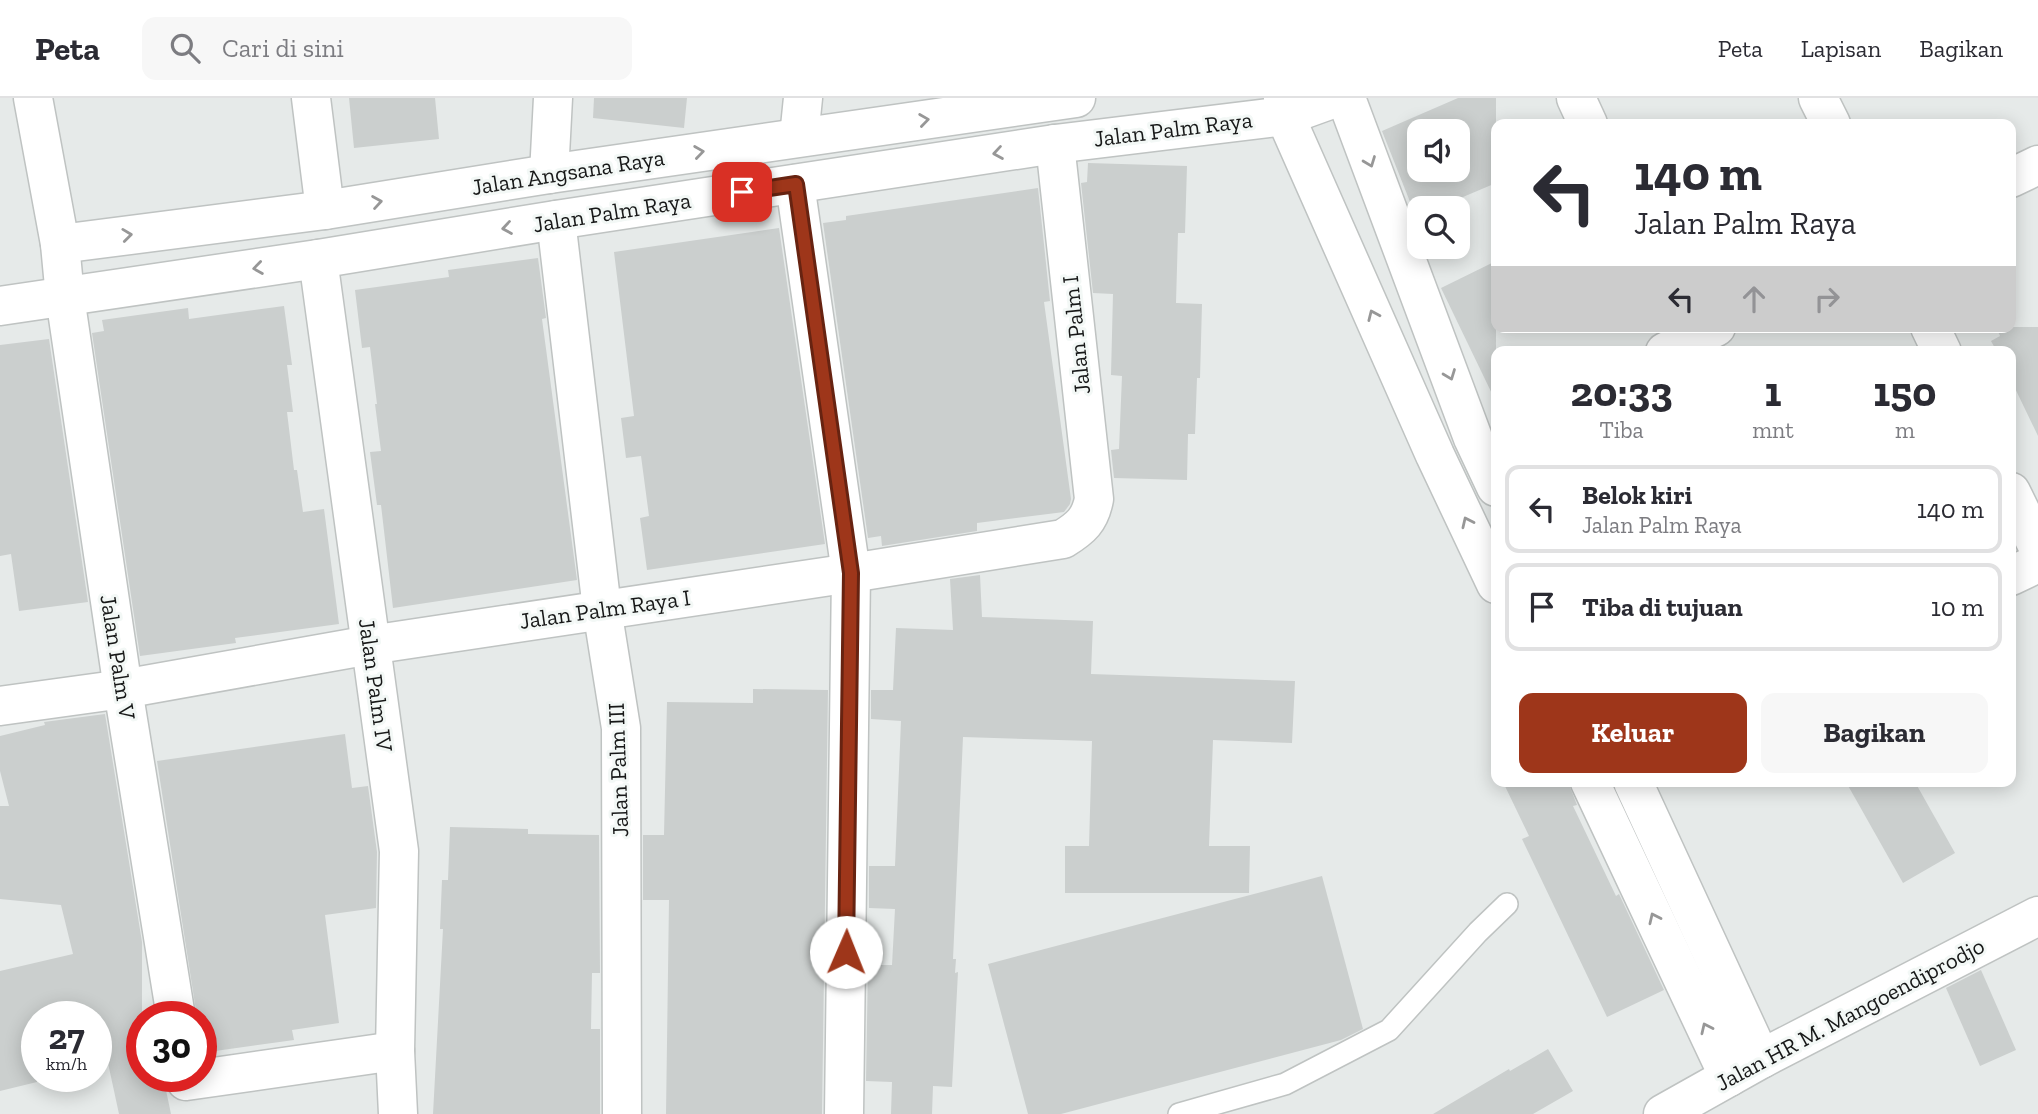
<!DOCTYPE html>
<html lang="id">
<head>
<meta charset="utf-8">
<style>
	:root { --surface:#fff; --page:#f7f7f7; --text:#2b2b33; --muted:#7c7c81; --line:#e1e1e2; --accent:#9e361a }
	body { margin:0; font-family:"Zilla Slab",serif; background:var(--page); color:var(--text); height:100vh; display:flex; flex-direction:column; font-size:26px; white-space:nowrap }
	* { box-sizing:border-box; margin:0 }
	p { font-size:23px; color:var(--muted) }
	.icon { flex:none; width:38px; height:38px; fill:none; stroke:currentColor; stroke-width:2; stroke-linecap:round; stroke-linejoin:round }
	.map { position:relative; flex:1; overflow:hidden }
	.panel { position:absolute; left:1491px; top:248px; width:525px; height:441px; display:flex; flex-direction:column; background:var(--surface); border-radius:14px; box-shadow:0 4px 18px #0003 }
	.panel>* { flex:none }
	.hud { position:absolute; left:1491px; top:21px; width:525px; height:214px; border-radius:14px; box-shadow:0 4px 18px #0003; background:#fff; color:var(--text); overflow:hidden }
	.controls { position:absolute; left:1407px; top:21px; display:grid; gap:14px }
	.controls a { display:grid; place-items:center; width:63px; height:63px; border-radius:14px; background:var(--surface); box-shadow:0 4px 18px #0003; font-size:35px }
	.speed { position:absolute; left:21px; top:903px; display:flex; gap:14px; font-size:35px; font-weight:700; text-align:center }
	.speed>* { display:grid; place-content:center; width:91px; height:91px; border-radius:50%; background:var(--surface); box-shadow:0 4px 18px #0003; line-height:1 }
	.speed small { font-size:18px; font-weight:400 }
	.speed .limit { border:10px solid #d22; background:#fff; color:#111 }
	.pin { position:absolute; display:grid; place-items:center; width:60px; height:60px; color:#fff; margin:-30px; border-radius:14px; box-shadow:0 4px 10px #0006 }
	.me { position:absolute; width:77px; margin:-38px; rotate:1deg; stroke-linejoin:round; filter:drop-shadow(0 0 5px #0008) }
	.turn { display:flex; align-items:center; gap:24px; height:147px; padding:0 28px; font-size:32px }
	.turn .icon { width:91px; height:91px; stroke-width:2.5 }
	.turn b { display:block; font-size:49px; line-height:60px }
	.lanes { display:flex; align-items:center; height:66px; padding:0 28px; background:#0003; justify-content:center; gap:35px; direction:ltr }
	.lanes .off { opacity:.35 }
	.eta { display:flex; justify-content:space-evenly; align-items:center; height:119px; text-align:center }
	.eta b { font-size:42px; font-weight:700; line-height:49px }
	.primary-button { display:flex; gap:14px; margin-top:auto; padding:14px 28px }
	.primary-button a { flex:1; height:80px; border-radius:14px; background:var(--accent); color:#fff; font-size:28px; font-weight:700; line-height:80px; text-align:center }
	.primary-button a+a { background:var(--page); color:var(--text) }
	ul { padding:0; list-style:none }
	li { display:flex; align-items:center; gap:21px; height:88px; margin:0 14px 10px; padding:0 14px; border:4px solid var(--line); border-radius:14px }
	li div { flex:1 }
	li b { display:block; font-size:26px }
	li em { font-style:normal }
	header { display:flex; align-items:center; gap:42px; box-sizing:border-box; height:98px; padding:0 35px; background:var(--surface); border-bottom:2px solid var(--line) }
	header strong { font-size:33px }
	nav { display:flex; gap:38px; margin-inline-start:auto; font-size:24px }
	.search { width:490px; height:63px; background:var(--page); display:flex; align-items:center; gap:18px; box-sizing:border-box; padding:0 24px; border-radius:14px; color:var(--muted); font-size:26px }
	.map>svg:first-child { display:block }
	.building { fill:#cbcfce; fill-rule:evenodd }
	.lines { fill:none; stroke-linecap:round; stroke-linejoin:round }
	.service-casing { stroke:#bfc3c2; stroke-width:24 }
	.minor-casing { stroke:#bfc3c2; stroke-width:41 }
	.secondary-casing { stroke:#bfc3c2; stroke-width:41 }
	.service { stroke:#fff; stroke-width:21 }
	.minor { stroke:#fff; stroke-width:38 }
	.secondary { stroke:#fff; stroke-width:38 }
	.oneway { stroke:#979797 }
	.route-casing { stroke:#672311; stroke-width:18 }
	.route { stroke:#9e361a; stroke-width:12 }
	.labels { text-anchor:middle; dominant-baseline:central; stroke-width:6; stroke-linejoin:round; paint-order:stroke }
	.street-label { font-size:23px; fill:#171818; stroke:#f3f8f6 }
</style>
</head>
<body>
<header>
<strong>Peta</strong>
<div class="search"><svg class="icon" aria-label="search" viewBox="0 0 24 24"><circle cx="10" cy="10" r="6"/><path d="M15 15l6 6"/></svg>Cari di sini</div>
<nav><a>Peta</a><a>Lapisan</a><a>Bagikan</a></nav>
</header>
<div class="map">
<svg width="2038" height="1016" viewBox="0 0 2038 1016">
	<rect width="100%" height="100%" fill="#e6eae9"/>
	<g class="building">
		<polygon points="349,0 435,0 439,41 354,50"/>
		<polygon points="594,0 687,0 684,30 593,20"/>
		<path d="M 1458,0 L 1496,0 L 1496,85 L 1437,110 L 1419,110 L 1419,118 L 1416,119 L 1382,33 ZM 1419,33 L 1458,33 L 1458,72 L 1419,72 Z"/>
		<polygon points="1088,65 1187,68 1185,135 1178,135 1176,205 1202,206 1200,280 1197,280 1195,336 1188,336 1187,382 1114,380 1111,352 1119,351 1122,278 1111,277 1113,196 1093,195 1081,85 1087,84"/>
		<polygon points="1038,90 1050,203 1044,204 1071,401 1070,406 1064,414 977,425 977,433 882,448 881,438 868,440 823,125 846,122 846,118"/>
		<polygon points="779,130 825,446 647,472 640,420 649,418 641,358 626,360 621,320 634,318 614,154"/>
		<polygon points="538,160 546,220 542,221 577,482 393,510 381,407 377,407 370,354 381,353 375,306 377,306 370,249 362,250 355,192 449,179 448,172"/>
		<polygon points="1496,163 1496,304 1441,190"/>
		<polygon points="284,208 292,267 287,267 293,314 287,314 294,372 297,372 303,414 324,411 339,526 235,540 236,545 140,558 92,235 104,233 102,222 188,210 189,221"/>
		<polygon points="1996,229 2038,229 2038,338 2011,282 2011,254 1997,254 1991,243 2000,238"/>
		<polygon points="49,241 88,504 19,513 11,456 0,458 0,247"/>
		<polygon points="980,477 982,519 1093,523 1091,576 1295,583 1292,645 1213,642 1209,748 1250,748 1249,795 1065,795 1065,748 1089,748 1092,643 963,639 953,861 956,861 955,875 958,874 952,989 933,988 932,1016 891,1016 892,984 866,983 868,867 892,867 895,811 869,810 869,768 895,768 901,623 871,621 871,592 893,592 896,530 953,532 950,481"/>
		<polygon points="753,591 828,592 822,1016 666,1016 669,802 643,802 643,737 664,737 667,604 753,605"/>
		<polygon points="105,616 142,844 142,978 163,978 171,1016 119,1016 97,914 76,919 37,919 37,984 0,993 0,873 73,856 61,807 0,801 0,708 9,708 0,673 0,638 45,627 44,624"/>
		<polygon points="345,636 352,690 368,688 377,754 376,810 325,817 339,925 292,932 294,942 201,955 201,919 197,919 157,663"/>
		<polygon points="1503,684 1568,684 1577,707 1573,708 1616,798 1619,796 1664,892 1607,919 1522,741 1529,738"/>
		<polygon points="1846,684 1915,684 1955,755 1903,785"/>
		<polygon points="450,729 528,731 528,736 599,737 600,875 592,875 591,931 600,931 600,1016 433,1016 443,831 440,831 442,782 448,782"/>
		<polygon points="1322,778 1363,931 1341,942 1061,1016 1028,1016 988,866"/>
		<polygon points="1981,872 2016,952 1980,968 1946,890"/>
		<polygon points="1548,951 1573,993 1533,1016 1433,1016 1509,971 1510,973"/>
	</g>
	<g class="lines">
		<g class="service-casing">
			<polyline id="service" points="1179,1016 1285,986 1389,932 1478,834 1507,806"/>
		</g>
		<g class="minor-casing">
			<g id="minor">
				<polyline points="33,0 60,146 65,199 123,591 176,919"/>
				<polyline points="311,0 325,112"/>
				<polyline points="1283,0 1285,18 1435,357 1496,486"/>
				<polyline points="1346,0 1473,340 1496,389"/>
				<polyline points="1576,0 1588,26"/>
				<polyline points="1818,0 1831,26"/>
				<polyline points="799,39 803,0"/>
				<polyline points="549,76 553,0"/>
				<polyline points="2011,80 2038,67"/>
				<polyline points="795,86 851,475 844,1016"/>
				<polyline points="556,122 602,511 621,630 622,1016"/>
				<polyline points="60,146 325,112 549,76 1076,0"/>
				<polyline points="318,161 399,753 395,953 398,1016"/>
				<polyline points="0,208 318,161 556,122 1055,46 1285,18 1335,0"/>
				<polyline points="1930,229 1942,254"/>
				<polyline points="1665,254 1716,229"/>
				<polyline points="2011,394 2038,449"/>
				<polyline points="2011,478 2038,465"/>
				<path d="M 0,608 L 123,591 L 370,547 L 851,475 L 1063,441 C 1081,430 1090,422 1094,401 L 1055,46"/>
				<polyline points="1590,684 1729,979"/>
				<polyline points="1633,684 1761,961"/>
				<polyline points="186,983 395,953"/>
			</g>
		</g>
		<g class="secondary-casing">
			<polyline id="secondary" points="1663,1016 1761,961 2038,818"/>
		</g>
		<use href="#service" class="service"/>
		<use href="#minor" class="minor"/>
		<use href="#secondary" class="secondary"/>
	</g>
	<defs><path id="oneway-chevron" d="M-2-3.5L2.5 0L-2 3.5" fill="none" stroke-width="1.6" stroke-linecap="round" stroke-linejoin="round" transform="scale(1.75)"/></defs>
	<g class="oneway">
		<use href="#oneway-chevron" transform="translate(924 22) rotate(-8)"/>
		<use href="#oneway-chevron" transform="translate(699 54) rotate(-8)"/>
		<use href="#oneway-chevron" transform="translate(998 55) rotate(171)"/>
		<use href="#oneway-chevron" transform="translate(1370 64) rotate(69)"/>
		<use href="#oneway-chevron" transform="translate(377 104) rotate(-9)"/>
		<use href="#oneway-chevron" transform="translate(507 130) rotate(171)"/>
		<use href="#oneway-chevron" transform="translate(127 137) rotate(-7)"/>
		<use href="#oneway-chevron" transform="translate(258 170) rotate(172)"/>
		<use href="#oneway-chevron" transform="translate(1373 217) rotate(-114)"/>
		<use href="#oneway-chevron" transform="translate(1450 277) rotate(69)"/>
		<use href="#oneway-chevron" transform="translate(1467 424) rotate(-115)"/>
		<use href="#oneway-chevron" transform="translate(1654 820) rotate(-115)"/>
		<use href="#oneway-chevron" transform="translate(1706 930) rotate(-115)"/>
	</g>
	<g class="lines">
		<g class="route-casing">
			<polyline id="route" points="742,94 796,86 851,475 846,854"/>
		</g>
		<use href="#route" class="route"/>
	</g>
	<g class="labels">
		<g class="street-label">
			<text transform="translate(1173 31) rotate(-7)">Jalan Palm Raya</text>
			<text transform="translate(568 74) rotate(-9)">Jalan Angsana Raya</text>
			<text transform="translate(612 114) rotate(-9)">Jalan Palm Raya</text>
			<text transform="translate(1076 237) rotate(-96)">Jalan Palm I</text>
			<text transform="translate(605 511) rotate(-8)">Jalan Palm Raya I</text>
			<text transform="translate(118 559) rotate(81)">Jalan Palm V</text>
			<text transform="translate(376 587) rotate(82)">Jalan Palm IV</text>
			<text transform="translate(618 672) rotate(-92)">Jalan Palm III</text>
			<text transform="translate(1850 916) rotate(-28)">Jalan HR M. Mangoendiprodjo</text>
		</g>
	</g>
</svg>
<div class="controls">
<a><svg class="icon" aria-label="sound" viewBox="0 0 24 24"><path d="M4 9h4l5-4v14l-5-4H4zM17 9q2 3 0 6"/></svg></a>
<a><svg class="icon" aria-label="search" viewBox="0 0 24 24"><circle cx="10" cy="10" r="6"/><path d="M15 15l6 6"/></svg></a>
</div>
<div class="speed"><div>27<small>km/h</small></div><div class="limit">30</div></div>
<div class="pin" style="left:742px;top:94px;background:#d93025"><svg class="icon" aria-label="arrive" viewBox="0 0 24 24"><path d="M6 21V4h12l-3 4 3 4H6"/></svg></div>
<svg class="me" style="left:846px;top:854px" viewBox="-20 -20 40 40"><circle r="19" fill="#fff"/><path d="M0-13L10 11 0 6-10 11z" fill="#9e361a"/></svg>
<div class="hud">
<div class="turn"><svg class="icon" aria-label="left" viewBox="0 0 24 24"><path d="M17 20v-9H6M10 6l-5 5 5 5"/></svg><div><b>140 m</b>Jalan Palm Raya</div></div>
<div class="lanes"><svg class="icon" aria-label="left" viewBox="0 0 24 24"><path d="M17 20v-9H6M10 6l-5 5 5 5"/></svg><svg class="icon off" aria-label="ahead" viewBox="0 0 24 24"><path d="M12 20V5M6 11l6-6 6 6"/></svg><svg class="icon off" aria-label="right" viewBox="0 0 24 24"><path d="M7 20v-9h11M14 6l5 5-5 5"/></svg></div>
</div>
<section class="panel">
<div class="eta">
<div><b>20:33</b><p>Tiba</p></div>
<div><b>1</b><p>mnt</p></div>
<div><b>150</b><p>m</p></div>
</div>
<ul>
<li><svg class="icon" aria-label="left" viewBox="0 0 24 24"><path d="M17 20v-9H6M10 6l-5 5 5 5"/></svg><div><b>Belok kiri</b><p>Jalan Palm Raya</p></div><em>140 m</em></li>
<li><svg class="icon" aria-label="arrive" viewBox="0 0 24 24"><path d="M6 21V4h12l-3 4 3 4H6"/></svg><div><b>Tiba di tujuan</b></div><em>10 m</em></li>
</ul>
<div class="primary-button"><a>Keluar</a><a>Bagikan</a></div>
</section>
</div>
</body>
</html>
